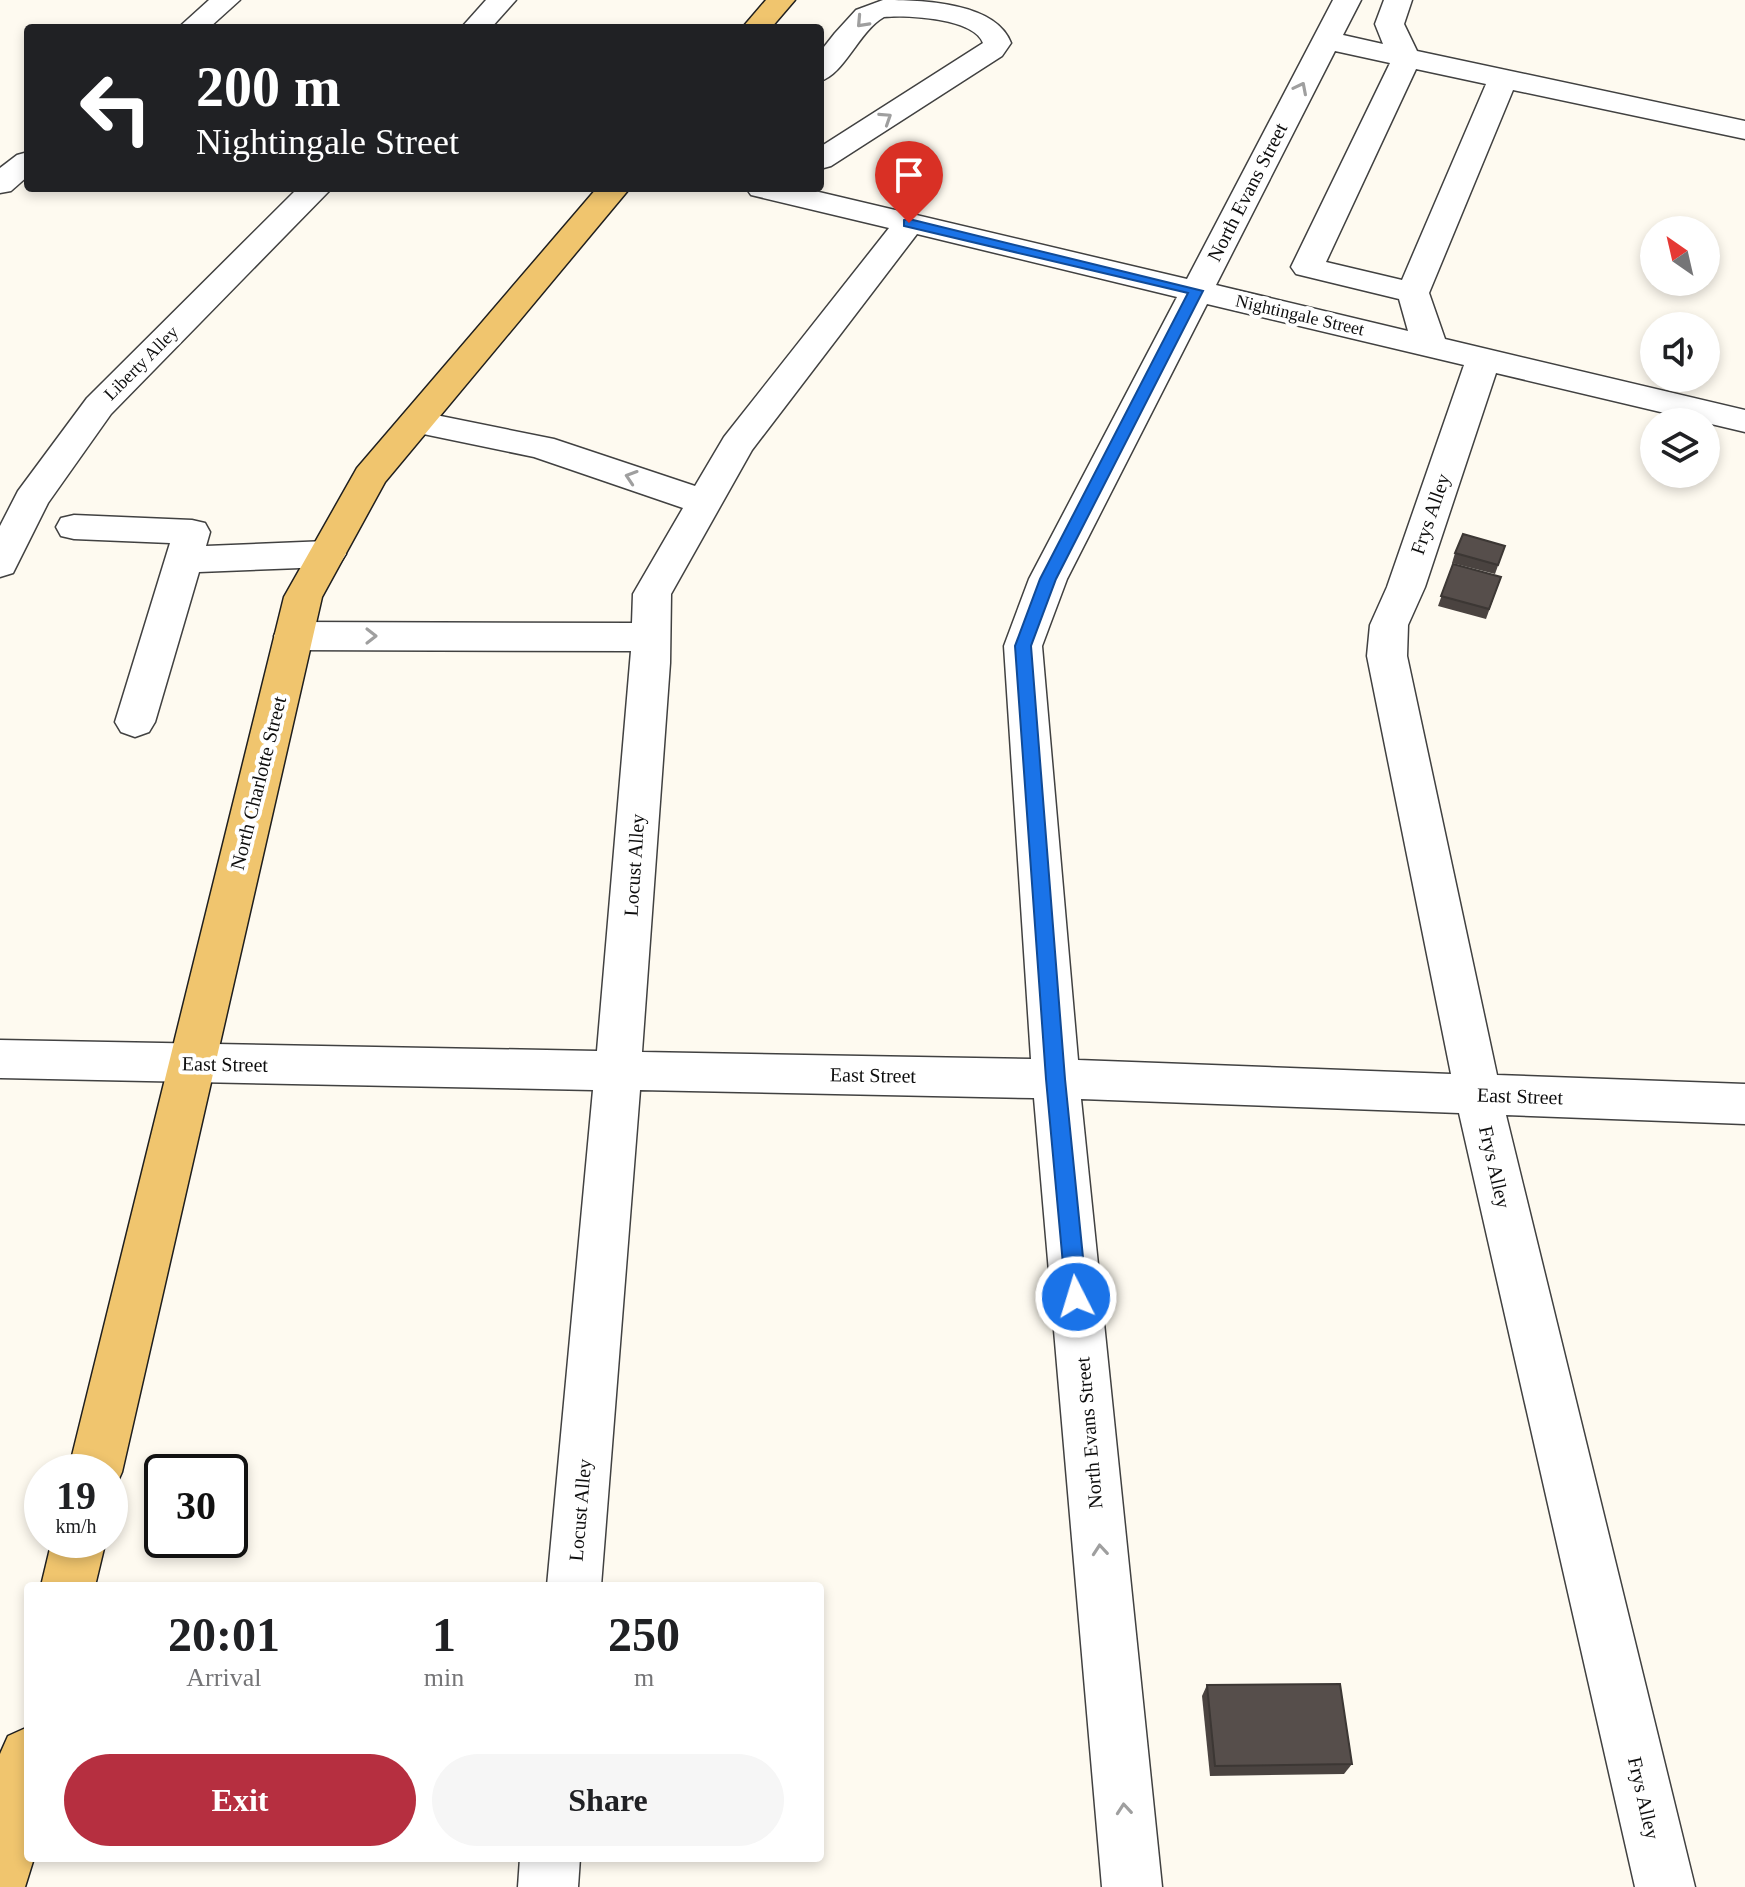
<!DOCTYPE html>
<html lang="en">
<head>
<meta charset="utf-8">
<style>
	:root { --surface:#fff; --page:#f6f6f6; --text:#202124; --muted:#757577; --accent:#b62f40 }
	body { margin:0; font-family:Georgia,serif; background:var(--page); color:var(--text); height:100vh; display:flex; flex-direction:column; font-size:30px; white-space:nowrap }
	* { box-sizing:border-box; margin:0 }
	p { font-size:26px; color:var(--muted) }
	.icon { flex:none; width:44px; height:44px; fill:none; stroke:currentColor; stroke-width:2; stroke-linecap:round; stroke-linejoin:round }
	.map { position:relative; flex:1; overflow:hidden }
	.panel { position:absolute; left:24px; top:1582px; width:800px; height:280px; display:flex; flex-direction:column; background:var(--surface); border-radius:8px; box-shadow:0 4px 12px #0003 }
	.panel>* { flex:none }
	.guide { position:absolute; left:24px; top:24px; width:800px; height:168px; border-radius:8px; box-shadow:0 4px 12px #0003; background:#202124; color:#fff; overflow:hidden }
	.needle { width:52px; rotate:326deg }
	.fabs { position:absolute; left:1640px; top:216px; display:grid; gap:16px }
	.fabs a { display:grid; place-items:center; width:80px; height:80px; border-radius:50%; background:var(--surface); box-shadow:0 4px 12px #0003; font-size:40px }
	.speed { position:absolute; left:24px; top:1454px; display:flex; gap:16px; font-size:40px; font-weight:700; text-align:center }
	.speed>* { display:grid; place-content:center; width:104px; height:104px; border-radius:50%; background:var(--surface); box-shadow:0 4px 12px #0003; line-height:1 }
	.speed small { font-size:20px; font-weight:400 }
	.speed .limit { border:4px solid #111; border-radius:12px; background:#fff; color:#111 }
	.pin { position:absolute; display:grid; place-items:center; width:68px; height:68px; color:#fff; margin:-82px -34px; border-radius:50% 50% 50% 0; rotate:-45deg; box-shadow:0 0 8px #0007 }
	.pin .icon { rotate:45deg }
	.me { position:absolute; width:88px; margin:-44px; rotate:355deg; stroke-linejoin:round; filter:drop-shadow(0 0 6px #0008) }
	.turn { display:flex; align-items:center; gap:28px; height:168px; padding:0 40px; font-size:36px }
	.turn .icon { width:104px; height:104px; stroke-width:2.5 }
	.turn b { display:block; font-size:56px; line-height:68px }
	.eta { display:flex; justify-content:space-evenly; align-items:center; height:136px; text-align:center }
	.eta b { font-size:48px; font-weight:600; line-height:56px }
	.primary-button { display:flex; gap:16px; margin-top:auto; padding:16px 40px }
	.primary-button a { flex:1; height:92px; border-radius:48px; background:var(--accent); color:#fff; font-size:32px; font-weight:600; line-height:92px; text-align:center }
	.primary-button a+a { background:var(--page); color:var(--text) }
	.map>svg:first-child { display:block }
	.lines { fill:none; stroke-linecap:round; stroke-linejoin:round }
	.minor-casing { stroke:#414141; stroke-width:3 }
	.major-casing { stroke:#1f1f1f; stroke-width:3 }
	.minor { fill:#fff; fill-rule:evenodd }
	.major { fill:#f0c56e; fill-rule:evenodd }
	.wall { fill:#4a4340 }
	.building { fill:#564e4b; stroke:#3c3734; stroke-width:2 }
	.oneway { stroke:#9f9f9f }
	.route { fill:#1a73e8; stroke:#114b97; stroke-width:2 }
	.labels { text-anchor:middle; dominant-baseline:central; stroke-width:8; stroke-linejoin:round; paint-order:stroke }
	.far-street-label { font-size:18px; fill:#0e0e0e; stroke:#fff }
	.street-label { font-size:20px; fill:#0e0e0e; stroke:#fff }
</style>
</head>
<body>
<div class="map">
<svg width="1745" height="1887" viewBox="0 0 1745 1887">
	<rect width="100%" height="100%" fill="#fefaf0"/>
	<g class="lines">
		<g class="minor-casing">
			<g id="minor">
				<polygon points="209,0 240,0 209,28 178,28"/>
				<polygon points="486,0 516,0 491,28 461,28"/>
				<path d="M 883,0 C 921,0 996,2 1011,43 L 1002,56 L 831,166 L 820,169 L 820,147 L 983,43 C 974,18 907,15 884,17 C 859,31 844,75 820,81 L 820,52 L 835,33 L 856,10 Z"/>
				<path d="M 1333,0 L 1361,0 L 1343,35 L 1383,44 L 1375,24 L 1384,0 L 1412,0 L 1404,24 L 1417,51 L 1745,121 L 1745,139 L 1513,90 L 1429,293 L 1445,339 L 1745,410 L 1745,432 L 1496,373 L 1425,587 L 1408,625 L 1407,656 L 1497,1075 L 1745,1084 L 1745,1124 L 1506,1115 L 1695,1887 L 1635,1887 L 1459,1113 L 1081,1099 L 1162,1887 L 1102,1887 L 1034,1098 L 640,1090 L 601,1586 L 547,1586 L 593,1090 L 0,1078 L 0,1040 L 597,1051 L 631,651 L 293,650 L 279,646 L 274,636 L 279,626 L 293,622 L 632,623 L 633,594 L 683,508 L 534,457 L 404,430 L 398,422 L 404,414 L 416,411 L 554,439 L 695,486 L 724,437 L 889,228 L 751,195 L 746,188 L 802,188 L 1187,279 ZM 1335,51 L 1390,63 L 1291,267 L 1296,274 L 1399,299 L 1408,331 L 1216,285 ZM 1416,69 L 1486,84 L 1402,280 L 1326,262 ZM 917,234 L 1177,297 L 1029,579 L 1004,646 L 1031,1059 L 642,1052 L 670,663 L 671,594 L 752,450 ZM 1207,304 L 1464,365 L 1387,587 L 1370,625 L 1367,656 L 1451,1074 L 1078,1060 L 1042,646 L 1067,579 Z"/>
				<polygon points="28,152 28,176 11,191 0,193 0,168 17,155"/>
				<polygon points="298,188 332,188 111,414 48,503 13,573 0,577 0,526 18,491 87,398"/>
				<polygon points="74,515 192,520 205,523 210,532 206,546 327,541 340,545 346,554 340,563 327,567 199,572 155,722 149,732 135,737 121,732 115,722 170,543 74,539 61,536 56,527 61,518"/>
				<polygon points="520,1858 580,1858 578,1887 518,1887"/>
			</g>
		</g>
		<g class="major-casing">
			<g id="major">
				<polygon points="766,0 795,0 771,28 742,28"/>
				<polygon points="597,188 630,188 385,482 322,597 122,1472 114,1490 110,1492 110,1472 68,1472 284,597 357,468"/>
				<polygon points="52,1540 106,1540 95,1586 41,1586"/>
				<polygon points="28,1727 28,1858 34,1858 25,1887 0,1887 0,1754 8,1736"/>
			</g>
		</g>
		<use href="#minor" class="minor"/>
		<use href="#major" class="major"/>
	</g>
	<g class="wall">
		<polygon points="1505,546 1495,574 1452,563 1455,553"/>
		<polygon points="1453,564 1501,577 1486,619 1438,606"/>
		<polygon points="1207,1685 1352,1764 1344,1774 1210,1776 1202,1696"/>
	</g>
	<g class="building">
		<polygon points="1463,534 1505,546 1498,565 1455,553"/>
		<polygon points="1453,564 1501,577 1489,609 1441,596"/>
		<polygon points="1340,1684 1352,1764 1215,1766 1207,1685"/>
	</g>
	<defs><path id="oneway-chevron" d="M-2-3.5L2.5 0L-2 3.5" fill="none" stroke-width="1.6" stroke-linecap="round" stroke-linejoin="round" transform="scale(2)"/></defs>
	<g class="oneway">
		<use href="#oneway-chevron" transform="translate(862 22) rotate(133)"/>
		<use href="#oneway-chevron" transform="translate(1301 88) rotate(-63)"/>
		<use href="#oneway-chevron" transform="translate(886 118) rotate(-33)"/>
		<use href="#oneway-chevron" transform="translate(631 477) rotate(-162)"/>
		<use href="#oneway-chevron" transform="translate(371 636)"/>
		<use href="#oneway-chevron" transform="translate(1100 1550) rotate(-95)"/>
		<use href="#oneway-chevron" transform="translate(1124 1809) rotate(-95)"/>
	</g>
	<polygon class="route" points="909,219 1203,291 1056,579 1031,646 1065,1079 1087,1297 1084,1303 1076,1306 1069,1303 1066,1297 1046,1079 1015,646 1040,579 1188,293 904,226 904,220"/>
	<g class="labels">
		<g class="far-street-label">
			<text transform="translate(1300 315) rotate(13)">Nightingale Street</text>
			<text transform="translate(141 363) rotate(-45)">Liberty Alley</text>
		</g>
		<g class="street-label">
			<text transform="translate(1247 192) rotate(-63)">North Evans Street</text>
			<text transform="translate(1430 514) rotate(-71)">Frys Alley</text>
			<text transform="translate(258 783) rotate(-76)">North Charlotte Street</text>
			<text transform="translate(634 865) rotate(-86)">Locust Alley</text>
			<text transform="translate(225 1064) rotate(1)">East Street</text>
			<text transform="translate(873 1075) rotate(1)">East Street</text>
			<text transform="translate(1520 1096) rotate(2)">East Street</text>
			<text transform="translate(1495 1167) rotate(77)">Frys Alley</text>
			<text transform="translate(1089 1433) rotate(-95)">North Evans Street</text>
			<text transform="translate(580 1510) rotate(-85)">Locust Alley</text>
			<text transform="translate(1644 1798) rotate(77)">Frys Alley</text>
		</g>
	</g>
</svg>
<div class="fabs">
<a><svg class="needle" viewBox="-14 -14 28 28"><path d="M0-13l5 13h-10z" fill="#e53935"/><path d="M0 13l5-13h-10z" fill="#757577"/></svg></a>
<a><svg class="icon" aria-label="sound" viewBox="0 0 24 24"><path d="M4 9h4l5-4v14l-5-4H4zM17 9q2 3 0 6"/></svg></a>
<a><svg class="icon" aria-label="layers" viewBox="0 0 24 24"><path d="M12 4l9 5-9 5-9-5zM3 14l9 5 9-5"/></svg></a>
</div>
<div class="speed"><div>19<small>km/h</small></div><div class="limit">30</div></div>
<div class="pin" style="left:909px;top:223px;background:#d93025"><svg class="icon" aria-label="arrive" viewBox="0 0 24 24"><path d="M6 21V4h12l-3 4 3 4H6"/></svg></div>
<svg class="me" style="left:1076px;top:1297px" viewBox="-20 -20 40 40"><circle r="17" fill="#1a73e8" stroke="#fff" stroke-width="3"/><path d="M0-11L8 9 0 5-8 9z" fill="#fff"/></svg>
<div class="guide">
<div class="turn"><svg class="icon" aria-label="left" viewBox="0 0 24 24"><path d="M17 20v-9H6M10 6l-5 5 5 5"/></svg><div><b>200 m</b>Nightingale Street</div></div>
</div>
<section class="panel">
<div class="eta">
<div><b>20:01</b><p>Arrival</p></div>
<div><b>1</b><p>min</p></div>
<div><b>250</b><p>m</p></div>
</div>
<div class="primary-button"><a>Exit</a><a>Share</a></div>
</section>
</div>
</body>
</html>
